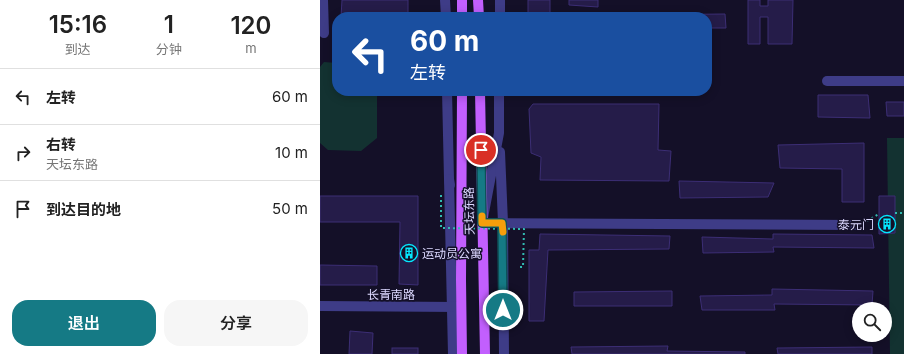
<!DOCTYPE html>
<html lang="zh">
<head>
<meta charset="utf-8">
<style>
	:root { --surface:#fff; --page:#f6f6f6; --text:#222; --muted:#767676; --line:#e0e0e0; --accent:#157a85 }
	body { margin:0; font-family:Inter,"Noto Sans SC",sans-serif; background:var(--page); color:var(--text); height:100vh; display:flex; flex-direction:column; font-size:15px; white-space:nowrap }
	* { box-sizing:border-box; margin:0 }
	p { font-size:13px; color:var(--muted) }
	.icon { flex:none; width:22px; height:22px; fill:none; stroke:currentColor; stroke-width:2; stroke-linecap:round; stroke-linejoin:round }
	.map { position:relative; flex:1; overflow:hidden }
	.panel { display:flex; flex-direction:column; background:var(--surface); width:320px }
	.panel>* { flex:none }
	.guide { position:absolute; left:12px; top:12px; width:380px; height:84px; border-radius:16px; box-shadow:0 2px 10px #0003; background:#1a4fa0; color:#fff; overflow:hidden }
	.tools { position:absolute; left:532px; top:302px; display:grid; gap:8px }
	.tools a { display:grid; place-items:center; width:40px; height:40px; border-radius:50%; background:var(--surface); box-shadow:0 2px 10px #0003; font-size:20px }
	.pin { position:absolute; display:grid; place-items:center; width:34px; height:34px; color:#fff; margin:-17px; border:2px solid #fff; border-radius:50%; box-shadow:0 1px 4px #0007 }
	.me { position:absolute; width:44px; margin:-22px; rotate:0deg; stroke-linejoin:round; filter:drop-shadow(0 0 3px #0008) }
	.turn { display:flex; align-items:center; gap:14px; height:84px; padding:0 12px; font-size:18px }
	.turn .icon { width:52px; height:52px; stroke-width:2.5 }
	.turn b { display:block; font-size:28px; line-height:34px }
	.eta { display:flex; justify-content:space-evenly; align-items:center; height:68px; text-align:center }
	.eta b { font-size:24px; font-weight:600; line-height:28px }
	.primary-button { display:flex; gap:8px; margin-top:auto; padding:8px 12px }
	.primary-button a { flex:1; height:46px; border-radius:16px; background:var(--accent); color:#fff; font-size:16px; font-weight:600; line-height:46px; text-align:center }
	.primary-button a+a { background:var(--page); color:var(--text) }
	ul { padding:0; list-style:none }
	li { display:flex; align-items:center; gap:12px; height:56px; padding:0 12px; border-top:1px solid var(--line) }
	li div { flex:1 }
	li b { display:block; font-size:15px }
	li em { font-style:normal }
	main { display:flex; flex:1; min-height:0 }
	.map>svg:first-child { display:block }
	.green { fill:#133231 }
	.building { fill:#251c49; stroke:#3c2e75 }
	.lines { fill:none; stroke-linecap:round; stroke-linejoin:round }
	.path { stroke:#31bab1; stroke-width:2; stroke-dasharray:2 3; stroke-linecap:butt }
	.minor { stroke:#3e3c87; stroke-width:10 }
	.major { stroke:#c25ffe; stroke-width:10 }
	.path-bridge { stroke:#31bab1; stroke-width:2; stroke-dasharray:2 3; stroke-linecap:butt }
	.route-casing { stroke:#0e4f56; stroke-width:10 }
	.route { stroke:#157a85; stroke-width:7 }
	.slow { stroke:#f59e0b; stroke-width:7 }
	.labels { text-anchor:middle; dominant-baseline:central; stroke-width:3; stroke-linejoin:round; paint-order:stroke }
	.street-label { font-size:12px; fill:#dcd8ff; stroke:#141028 }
	.poi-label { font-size:12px; fill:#dcd8ff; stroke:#141028; text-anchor:end }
</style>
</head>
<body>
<main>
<section class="panel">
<div class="eta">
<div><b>15:16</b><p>到达</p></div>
<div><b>1</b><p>分钟</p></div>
<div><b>120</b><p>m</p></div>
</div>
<ul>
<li><svg class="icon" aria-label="left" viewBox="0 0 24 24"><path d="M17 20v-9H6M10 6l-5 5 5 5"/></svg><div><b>左转</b></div><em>60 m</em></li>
<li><svg class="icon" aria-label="right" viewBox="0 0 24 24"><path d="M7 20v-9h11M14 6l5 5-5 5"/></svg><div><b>右转</b><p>天坛东路</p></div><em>10 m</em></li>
<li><svg class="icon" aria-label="arrive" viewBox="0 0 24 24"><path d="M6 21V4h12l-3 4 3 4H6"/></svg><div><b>到达目的地</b></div><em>50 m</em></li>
</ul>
<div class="primary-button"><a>退出</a><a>分享</a></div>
</section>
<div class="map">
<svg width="584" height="354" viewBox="0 0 584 354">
	<rect width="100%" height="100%" fill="#141028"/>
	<g class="green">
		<polygon points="4,62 17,63 17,91 57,91 57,138 41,151 8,150 0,143 0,67"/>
		<polygon points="567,138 584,138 584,354 570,354"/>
	</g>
	<g class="building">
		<polygon points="22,0 88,0 88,17 21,17"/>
		<rect x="208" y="0" width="22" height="17"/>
		<polygon points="249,0 278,0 278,7 249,5"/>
		<polygon points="428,0 440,0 440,6 448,6 448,0 473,0 472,44 448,44 448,17 440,17 440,44 428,44"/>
		<polygon points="405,14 406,28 387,28 387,17 306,17 306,15"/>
		<polygon points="498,95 548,95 550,118 498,117"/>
		<polygon points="566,102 584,102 584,116 567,116"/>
		<polygon points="213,104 339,104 338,150 351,151 349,181 220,180 221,157 211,153 209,109"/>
		<polygon points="544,143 544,202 522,202 522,169 460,168 458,145"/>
		<polygon points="359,181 454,183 448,197 360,198"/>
		<polygon points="0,196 98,196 98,285 79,284 80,222 0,222"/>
		<polygon points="559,196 575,196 575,233 559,234"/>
		<polygon points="220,234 350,236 349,249 228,250 224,321 209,321 209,250 219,250"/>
		<polygon points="453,234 552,235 554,248 453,247 454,252 383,253 382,237 453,239"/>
		<polygon points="0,265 57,266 57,285 0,285"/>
		<polygon points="452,289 553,291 552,305 454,304 455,310 382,310 380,296 452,295"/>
		<polygon points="352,291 352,306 254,306 254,292"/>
		<polygon points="30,331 53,333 52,354 29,354"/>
		<polygon points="348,346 347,351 425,352 425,354 252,354 251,347"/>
		<polygon points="552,347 552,354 458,354 457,348"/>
		<rect x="72" y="348" width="26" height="6"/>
	</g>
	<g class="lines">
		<g class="path">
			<polyline points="575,213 584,213"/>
			<polyline points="547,221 559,214"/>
		</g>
		<g class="minor">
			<polyline points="3,0 4,33"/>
			<polyline points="125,0 126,17"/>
			<polyline points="180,17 180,0"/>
			<polyline points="507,81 584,81"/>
			<polyline points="127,91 129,179 130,185"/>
			<polyline points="179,91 179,133 162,223 538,225"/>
			<polyline points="180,152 183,223 184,354"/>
			<polyline points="129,179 133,354"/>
			<polyline points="0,306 139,307"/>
		</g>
		<g class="major">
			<polyline points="158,0 159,17"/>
			<polyline points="142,17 142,0"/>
			<polyline points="160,91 165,354"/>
			<polyline points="142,354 141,280 142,91"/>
		</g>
		<polyline class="path-bridge" points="121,195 121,228 204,229 203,267 200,267"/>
	</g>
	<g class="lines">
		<g class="route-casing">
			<polyline id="route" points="161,150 162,223 182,223 183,310"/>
		</g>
		<use href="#route" class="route"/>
		<polyline class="slow" points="162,216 162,223 182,223 183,232"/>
	</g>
	<defs>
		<g id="building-ring" transform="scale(0.9)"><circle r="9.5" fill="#141028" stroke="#05e6fd" stroke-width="1.5"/><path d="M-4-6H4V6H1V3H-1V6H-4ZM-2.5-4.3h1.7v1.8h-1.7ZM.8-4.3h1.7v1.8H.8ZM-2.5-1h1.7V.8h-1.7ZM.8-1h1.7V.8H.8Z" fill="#05e6fd"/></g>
	</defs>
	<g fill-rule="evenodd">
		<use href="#building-ring" x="567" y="224"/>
		<use href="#building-ring" x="89" y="253"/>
	</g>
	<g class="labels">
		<g class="street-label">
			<text transform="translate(149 211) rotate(-91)">天坛东路</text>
			<text x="71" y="294">长青南路</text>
		</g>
		<g class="poi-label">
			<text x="554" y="224">泰元门</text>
			<text x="102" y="253" text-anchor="start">运动员公寓</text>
		</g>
	</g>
</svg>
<div class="tools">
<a><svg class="icon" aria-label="search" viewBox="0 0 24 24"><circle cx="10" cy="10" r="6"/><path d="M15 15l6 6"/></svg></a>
</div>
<div class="pin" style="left:161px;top:150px;background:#d93025"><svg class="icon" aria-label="arrive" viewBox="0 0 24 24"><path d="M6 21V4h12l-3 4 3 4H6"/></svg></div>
<svg class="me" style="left:183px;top:310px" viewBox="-20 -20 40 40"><circle r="17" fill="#157a85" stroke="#fff" stroke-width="3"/><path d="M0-11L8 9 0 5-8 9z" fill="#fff"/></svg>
<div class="guide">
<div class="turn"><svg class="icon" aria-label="left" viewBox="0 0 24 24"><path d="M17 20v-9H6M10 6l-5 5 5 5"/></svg><div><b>60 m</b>左转</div></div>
</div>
</div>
</main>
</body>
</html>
